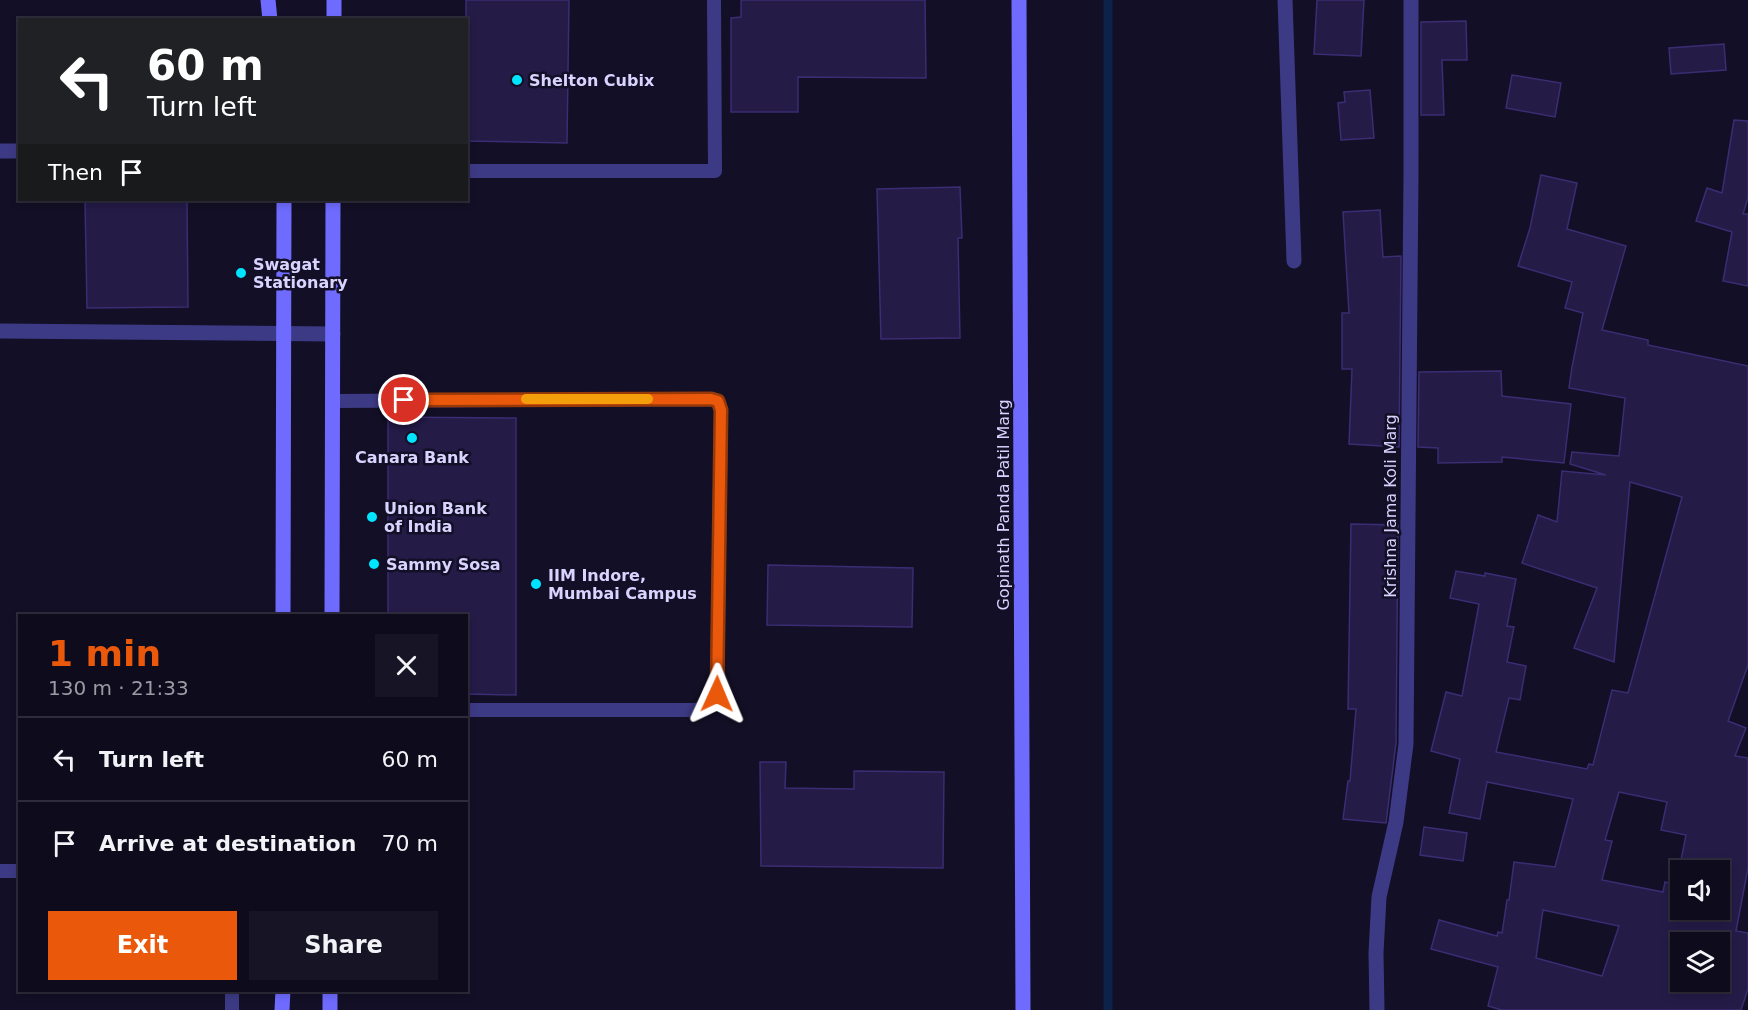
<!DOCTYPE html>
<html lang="en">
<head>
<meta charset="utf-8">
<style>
	:root { --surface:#0e0b1c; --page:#171425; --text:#f1f3f6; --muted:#9b9ba3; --line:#2e2b3b; --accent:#ea580c }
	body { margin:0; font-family:"DejaVu Sans",sans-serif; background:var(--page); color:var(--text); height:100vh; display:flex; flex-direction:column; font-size:22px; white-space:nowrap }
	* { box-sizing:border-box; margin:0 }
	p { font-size:20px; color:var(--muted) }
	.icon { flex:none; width:33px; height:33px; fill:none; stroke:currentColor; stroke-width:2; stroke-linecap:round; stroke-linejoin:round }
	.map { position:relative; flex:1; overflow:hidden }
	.sheet { position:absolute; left:18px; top:614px; width:450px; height:378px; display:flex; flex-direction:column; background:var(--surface); border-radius:0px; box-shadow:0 3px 9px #0003,0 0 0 2px var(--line) }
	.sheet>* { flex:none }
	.top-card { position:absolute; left:18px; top:18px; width:450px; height:183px; border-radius:0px; box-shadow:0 3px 9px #0003,0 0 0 2px var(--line); background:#202124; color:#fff; overflow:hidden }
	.tools { position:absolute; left:1670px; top:860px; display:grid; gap:12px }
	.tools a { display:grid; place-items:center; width:60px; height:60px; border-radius:0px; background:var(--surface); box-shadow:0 3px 9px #0003,0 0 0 2px var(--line); font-size:30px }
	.pin { position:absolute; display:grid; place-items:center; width:51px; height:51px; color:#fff; margin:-26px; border:3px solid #fff; border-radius:50%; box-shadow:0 2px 6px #0007 }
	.me { position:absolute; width:66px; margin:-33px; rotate:1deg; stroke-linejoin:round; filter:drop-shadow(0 0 4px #0008) }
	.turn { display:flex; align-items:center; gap:21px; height:126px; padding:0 30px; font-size:27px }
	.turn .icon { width:78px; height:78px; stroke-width:2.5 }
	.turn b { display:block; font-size:42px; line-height:51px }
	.then { display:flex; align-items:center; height:57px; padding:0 30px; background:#0003; gap:12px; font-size:22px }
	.round { display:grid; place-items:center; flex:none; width:63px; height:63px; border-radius:0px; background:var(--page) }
	.head { display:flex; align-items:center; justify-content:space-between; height:102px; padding:0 30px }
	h1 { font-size:36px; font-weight:700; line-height:45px; color:var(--accent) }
	.primary-button { display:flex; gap:12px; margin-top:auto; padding:12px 30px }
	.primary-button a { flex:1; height:69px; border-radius:0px; background:var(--accent); color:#fff; font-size:24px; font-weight:700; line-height:69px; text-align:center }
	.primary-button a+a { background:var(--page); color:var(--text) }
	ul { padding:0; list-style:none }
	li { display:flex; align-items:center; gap:18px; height:84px; padding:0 30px; border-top:2px solid var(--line) }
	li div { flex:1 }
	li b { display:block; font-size:22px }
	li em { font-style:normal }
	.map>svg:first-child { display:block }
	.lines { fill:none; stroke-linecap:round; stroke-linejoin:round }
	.stream { stroke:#0c2248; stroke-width:9 }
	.building { fill:#241b47; stroke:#3b2d73; stroke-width:1.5; fill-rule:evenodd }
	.lane { stroke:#3d3a85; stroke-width:14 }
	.street { stroke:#3d3a85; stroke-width:15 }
	.secondary { stroke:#6f6bff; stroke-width:15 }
	.route-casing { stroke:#983908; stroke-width:15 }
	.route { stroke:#ea580c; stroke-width:10 }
	.slow { stroke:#f59e0b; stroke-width:10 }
	.poi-dot { fill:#00e5ff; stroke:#130f26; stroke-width:2 }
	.labels { text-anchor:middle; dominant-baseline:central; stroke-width:5; stroke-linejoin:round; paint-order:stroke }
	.poi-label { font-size:16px; font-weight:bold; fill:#d9d4ff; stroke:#130f26; text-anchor:start }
	.street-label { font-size:16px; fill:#d9d4ff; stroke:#130f26 }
</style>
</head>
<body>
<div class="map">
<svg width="1748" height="1010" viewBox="0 0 1748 1010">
	<rect width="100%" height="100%" fill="#130f26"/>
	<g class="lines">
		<polyline class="stream" points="1108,1010 1108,0"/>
	</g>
	<g class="building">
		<polygon points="466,0 569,0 567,143 466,141"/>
		<polygon points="741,0 925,0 926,78 798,77 798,112 731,112 731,18 741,17"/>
		<polygon points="1317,0 1364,0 1361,56 1314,54"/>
		<polygon points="1466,21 1467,60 1442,60 1444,115 1421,115 1421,22"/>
		<polygon points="1724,44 1726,70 1671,74 1669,48"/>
		<polygon points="1512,75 1561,83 1555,117 1506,108"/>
		<polygon points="1370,90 1374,138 1341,140 1338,103 1345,102 1344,92"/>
		<polygon points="1734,120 1748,121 1748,198 1743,214 1748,214 1748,286 1723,281 1732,232 1696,221 1707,188 1722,193"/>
		<path d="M 1541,175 L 1577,183 L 1567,229 L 1626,246 L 1602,330 L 1648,340 L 1648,345 L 1748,366 L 1748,665 L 1728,721 L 1746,728 L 1735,756 L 1748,758 L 1748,868 L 1736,931 L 1748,933 L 1748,989 L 1741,1010 L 1502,1010 L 1488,1006 L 1498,967 L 1431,949 L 1439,920 L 1497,936 L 1498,932 L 1502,933 L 1507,900 L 1509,900 L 1514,862 L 1555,867 L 1573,799 L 1487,782 L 1480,819 L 1449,813 L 1460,759 L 1431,751 L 1446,692 L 1462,696 L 1479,604 L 1450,598 L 1456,571 L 1485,576 L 1485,573 L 1516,579 L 1507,626 L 1514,627 L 1507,662 L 1526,666 L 1520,700 L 1509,698 L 1496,752 L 1587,769 L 1589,764 L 1593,765 L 1612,690 L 1628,693 L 1682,497 L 1630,482 L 1614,662 L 1574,648 L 1597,588 L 1522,563 L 1538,515 L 1557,522 L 1562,471 L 1606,475 L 1570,464 L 1572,452 L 1619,456 L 1625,398 L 1569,388 L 1572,367 L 1583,313 L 1565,308 L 1572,282 L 1518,266 L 1530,228 ZM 1619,792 L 1667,802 L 1661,830 L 1686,835 L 1676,885 L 1665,882 L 1663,892 L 1602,880 L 1612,841 L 1605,840 ZM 1680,870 L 1719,870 L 1719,909 L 1680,909 ZM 1543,910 L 1619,926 L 1602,976 L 1536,958 ZM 1680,942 L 1719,942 L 1719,981 L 1680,981 Z"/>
		<polygon points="960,187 962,238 958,238 960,338 881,339 877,189"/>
		<polygon points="85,200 187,200 188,307 87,308"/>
		<polygon points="1380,210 1383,257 1401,256 1399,447 1349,444 1352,369 1342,369 1342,313 1349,313 1343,212"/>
		<polygon points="1501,371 1502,396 1571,404 1564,463 1502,457 1502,462 1438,463 1438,448 1418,447 1419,372"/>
		<polygon points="388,417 516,418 516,695 466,694 466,615 388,615"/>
		<polygon points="1351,524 1398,525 1396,743 1386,823 1343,819 1348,781 1350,781 1356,709 1348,709"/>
		<polygon points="768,565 913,568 912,627 767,625"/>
		<polygon points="760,762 786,762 785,788 854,789 854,771 944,772 943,868 761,866"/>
		<polygon points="1424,827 1467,833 1463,861 1420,855"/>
	</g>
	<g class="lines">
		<g class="lane">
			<polyline points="466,171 715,171 714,0"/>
			<path d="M 333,401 L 711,399 L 718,401 L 721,410 L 717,694 C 710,706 706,710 692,710 L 466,710"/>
			<polyline points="0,871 20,871"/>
			<polyline points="232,1010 232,990"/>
		</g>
		<g class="street">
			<polyline points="1285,0 1294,261"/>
			<polyline points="0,151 20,151"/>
			<polyline points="0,331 333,334"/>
			<polyline points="1377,1010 1376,953 1379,897 1396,822 1406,744 1411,175 1411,0"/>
		</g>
		<g class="secondary">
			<polyline points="268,0 270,20"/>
			<polyline points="1019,0 1023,1010"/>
			<polyline points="334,20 334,0"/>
			<polyline points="283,615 284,200"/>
			<polyline points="332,615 333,200"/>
			<polyline points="282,1010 283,990"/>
			<polyline points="330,1010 330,990"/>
		</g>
	</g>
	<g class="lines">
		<g class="route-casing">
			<polyline id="route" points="404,400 711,399 718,401 721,410 717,694"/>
		</g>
		<use href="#route" class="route"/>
		<polyline class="slow" points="526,399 648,399"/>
	</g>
	<g class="poi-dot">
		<circle cx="517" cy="80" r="6"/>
		<circle cx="241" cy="273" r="6"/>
		<circle cx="412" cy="438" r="6"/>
		<circle cx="372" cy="517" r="6"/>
		<circle cx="374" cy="564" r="6"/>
		<circle cx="536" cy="584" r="6"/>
	</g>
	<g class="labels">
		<g class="poi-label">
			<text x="529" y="80">Shelton Cubix</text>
			<text x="253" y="264">Swagat<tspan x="253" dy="18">Stationary</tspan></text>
			<text x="412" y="457" text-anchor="middle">Canara Bank</text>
			<text x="384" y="508">Union Bank<tspan x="384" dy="18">of India</tspan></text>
			<text x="386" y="564">Sammy Sosa</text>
			<text x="548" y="575">IIM Indore,<tspan x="548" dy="18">Mumbai Campus</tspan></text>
		</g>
		<g class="street-label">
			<text transform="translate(1003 505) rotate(-90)">Gopinath Panda Patil Marg</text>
			<text transform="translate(1390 506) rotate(-90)">Krishna Jama Koli Marg</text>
		</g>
	</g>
</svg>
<div class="tools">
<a><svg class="icon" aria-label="sound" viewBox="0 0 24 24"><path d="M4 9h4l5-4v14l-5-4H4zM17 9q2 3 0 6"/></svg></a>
<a><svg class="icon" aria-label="layers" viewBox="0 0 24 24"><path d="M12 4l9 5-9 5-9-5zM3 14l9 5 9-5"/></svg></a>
</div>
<div class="pin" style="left:404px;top:400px;background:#d93025"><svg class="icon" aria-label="arrive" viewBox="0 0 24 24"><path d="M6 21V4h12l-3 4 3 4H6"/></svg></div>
<svg class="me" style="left:717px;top:694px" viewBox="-20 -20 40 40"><path d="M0-17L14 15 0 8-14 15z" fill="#ea580c" stroke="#fff" stroke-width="4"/></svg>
<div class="top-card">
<div class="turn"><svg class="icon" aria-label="left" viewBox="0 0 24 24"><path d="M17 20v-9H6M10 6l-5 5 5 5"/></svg><div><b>60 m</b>Turn left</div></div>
<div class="then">Then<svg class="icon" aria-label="arrive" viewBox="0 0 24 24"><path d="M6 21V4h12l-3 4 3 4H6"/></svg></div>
</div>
<section class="sheet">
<div class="head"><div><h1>1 min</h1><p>130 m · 21:33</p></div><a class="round"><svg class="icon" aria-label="close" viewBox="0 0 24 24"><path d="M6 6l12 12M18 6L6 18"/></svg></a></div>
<ul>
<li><svg class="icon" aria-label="left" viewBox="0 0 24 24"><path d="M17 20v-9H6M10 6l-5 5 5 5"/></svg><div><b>Turn left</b></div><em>60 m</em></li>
<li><svg class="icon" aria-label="arrive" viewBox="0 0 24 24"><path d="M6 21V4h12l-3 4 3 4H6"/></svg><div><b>Arrive at destination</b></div><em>70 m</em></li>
</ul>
<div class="primary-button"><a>Exit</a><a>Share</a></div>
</section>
</div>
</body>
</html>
